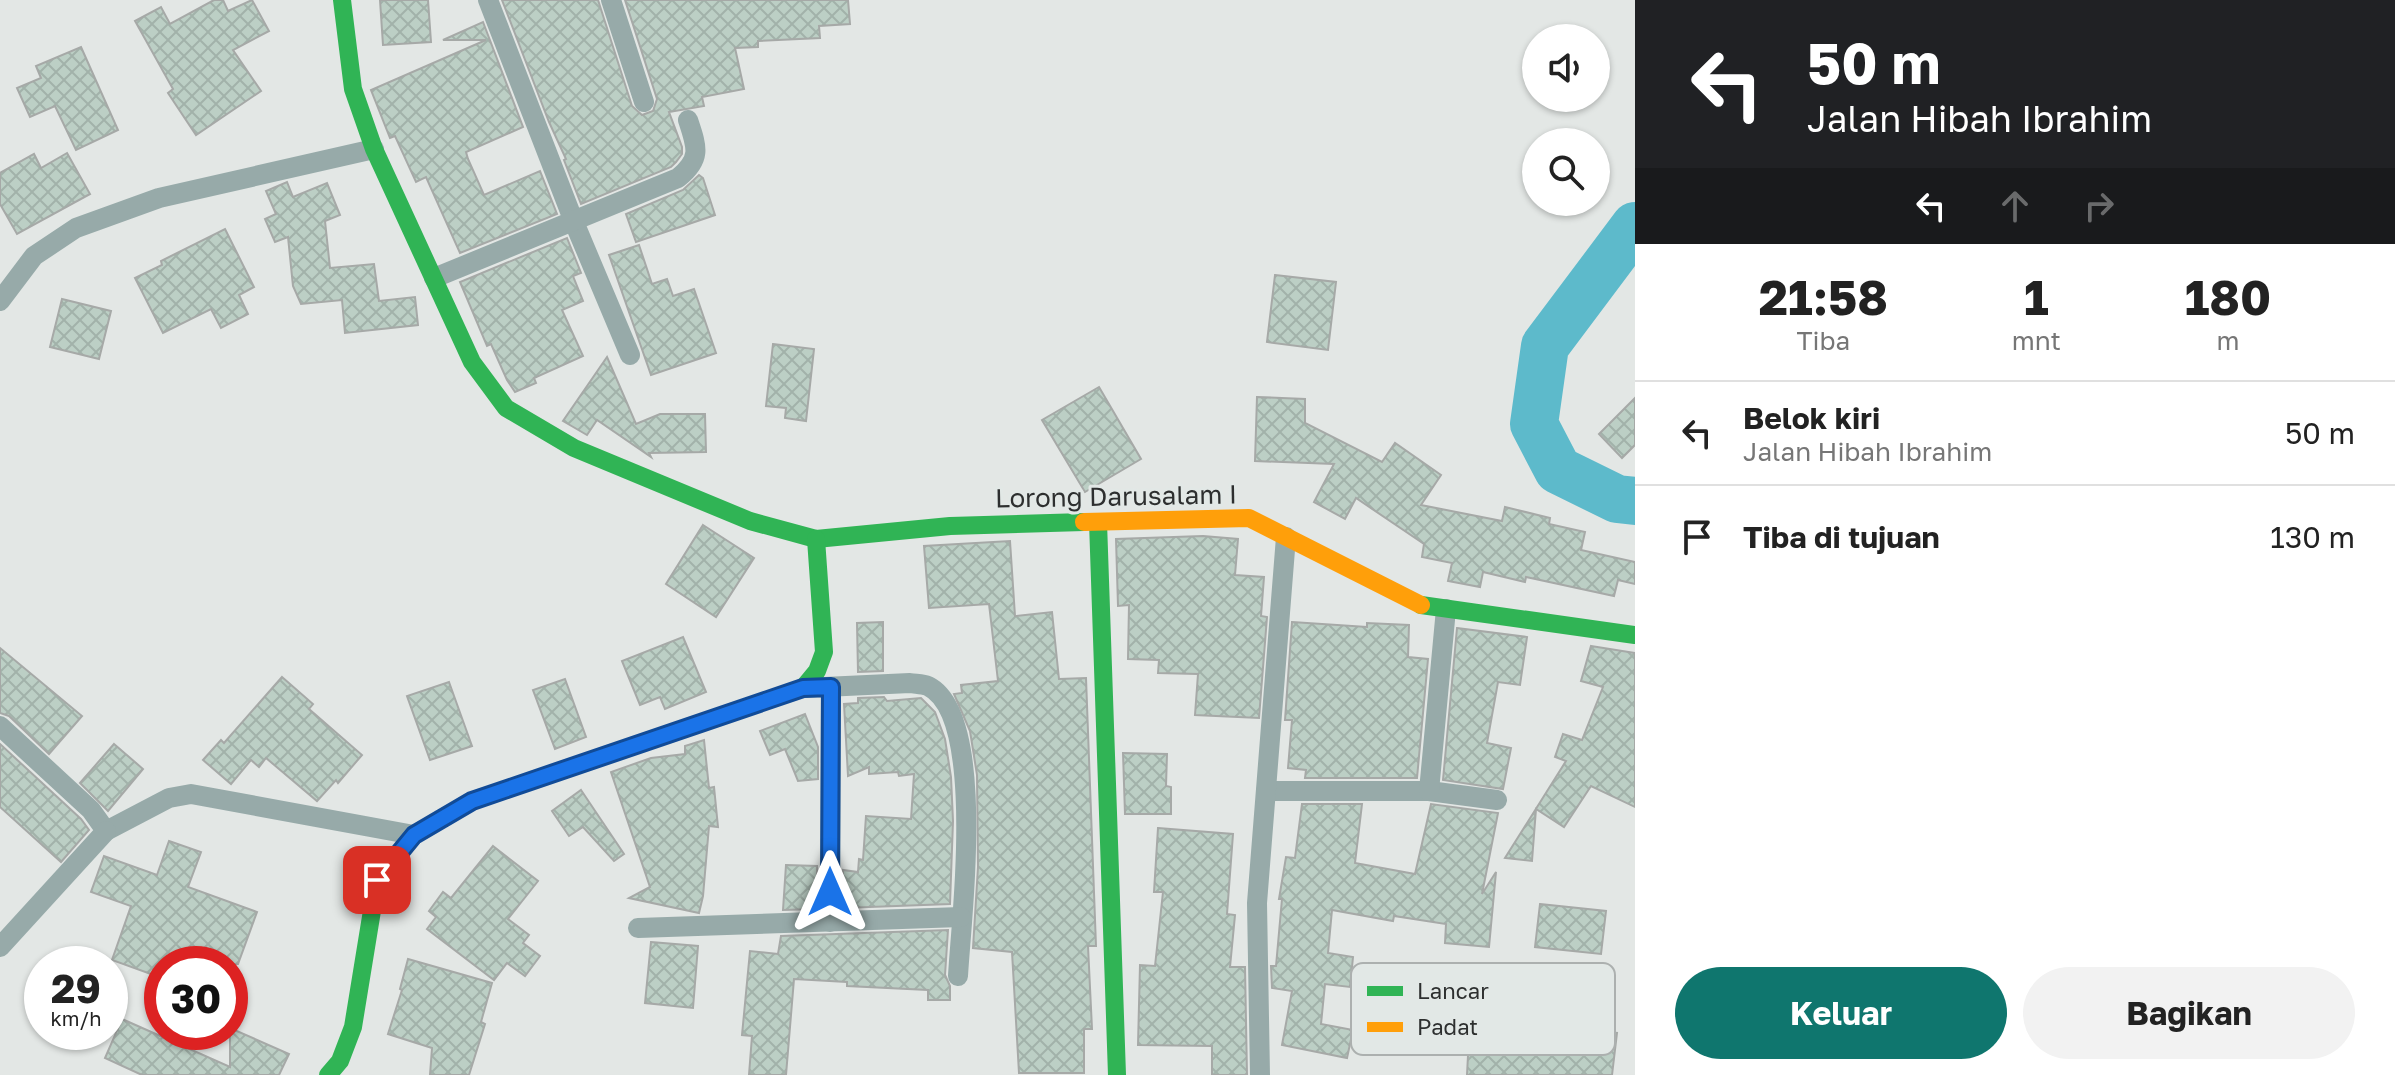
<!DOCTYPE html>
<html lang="id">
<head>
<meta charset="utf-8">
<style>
	:root { --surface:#fff; --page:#f2f2f2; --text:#222; --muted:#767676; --line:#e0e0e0; --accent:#0f766e }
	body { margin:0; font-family:"Golos Text",sans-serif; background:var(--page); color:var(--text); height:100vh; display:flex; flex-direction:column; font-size:30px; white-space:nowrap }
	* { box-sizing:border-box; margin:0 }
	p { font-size:26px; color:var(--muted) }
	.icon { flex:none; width:44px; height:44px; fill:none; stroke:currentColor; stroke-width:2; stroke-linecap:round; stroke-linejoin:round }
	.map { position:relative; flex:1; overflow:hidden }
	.drawer { display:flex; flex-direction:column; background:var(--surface); width:760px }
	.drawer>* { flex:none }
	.guide { background:#202124; color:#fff; overflow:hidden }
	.controls { position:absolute; left:1522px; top:24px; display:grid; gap:16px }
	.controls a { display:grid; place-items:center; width:88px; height:88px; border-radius:50%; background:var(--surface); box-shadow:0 2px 6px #0004; font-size:40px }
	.speed { position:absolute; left:24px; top:946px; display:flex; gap:16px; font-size:40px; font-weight:700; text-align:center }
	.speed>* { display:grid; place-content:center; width:104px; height:104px; border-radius:50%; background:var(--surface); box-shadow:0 2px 6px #0004; line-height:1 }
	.speed small { font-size:20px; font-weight:400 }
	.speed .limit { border:12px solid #d22; background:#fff; color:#111 }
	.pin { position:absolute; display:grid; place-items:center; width:68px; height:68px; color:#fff; margin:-34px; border-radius:16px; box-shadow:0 4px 12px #0006 }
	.me { position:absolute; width:88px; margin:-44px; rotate:0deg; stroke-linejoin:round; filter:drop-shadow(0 0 6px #0008) }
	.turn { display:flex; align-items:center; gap:28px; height:168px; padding:0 40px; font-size:36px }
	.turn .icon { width:104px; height:104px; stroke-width:2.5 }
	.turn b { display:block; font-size:56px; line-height:68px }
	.lanes { display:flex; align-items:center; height:76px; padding:0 40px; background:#0003; justify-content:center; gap:40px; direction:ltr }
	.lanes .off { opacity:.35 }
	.eta { display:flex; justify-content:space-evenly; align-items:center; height:136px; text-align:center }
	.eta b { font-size:48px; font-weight:700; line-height:56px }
	.action { display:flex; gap:16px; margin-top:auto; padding:16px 40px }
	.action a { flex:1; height:92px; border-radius:48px; background:var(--accent); color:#fff; font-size:32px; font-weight:700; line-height:92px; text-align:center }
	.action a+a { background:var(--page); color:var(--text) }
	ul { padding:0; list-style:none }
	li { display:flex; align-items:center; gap:24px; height:104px; padding:0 40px; border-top:2px solid var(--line) }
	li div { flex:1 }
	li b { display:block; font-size:30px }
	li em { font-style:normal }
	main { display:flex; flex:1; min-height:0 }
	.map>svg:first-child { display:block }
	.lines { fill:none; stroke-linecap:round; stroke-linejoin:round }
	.river { stroke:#5dbacb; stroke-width:48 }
	.building { fill:url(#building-cross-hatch); stroke:#a6a9a7; stroke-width:2 }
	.street { stroke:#97aaa9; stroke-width:20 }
	.fast { stroke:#30b455; stroke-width:18 }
	.slow { stroke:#ff9f0a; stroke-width:18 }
	.route-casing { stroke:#114b97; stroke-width:20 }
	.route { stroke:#1a73e8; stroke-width:14 }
	.labels { text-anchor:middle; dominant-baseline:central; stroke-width:6; stroke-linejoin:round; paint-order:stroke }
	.street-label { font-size:26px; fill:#2d2f2f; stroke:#e2e8e6 }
	.key { fill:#e2e8e6; stroke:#acb0af; stroke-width:2 }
	.key-label { font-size:22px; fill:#2d2f2f }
</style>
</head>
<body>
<main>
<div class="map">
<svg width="1635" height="1075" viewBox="0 0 1635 1075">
	<defs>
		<pattern id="building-cross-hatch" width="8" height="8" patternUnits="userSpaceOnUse" patternTransform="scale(2)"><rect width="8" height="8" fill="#bccfc5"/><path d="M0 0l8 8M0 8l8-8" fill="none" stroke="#a2b2aa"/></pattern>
	</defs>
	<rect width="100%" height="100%" fill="#e3e7e5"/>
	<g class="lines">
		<polyline class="river" points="1635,226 1545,346 1534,424 1558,470 1617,499 1635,501"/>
	</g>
	<g class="building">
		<polygon points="214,0 223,0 228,11 252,0 269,31 233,50 261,91 196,135 168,93 173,89 135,21 161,7 170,24"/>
		<polygon points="380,0 428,0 431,42 383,45"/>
		<polygon points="502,0 598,0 632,106 642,115 653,111 657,99 625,0 848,0 850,24 819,26 820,38 758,41 758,47 735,48 744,89 702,97 704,106 669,112 682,147 682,154 676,162 671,167 581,204 564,160 566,159 549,122"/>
		<polygon points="483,22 523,127 466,152 468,159 484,195 540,171 557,214 460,253 426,177 416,182 395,136 390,138 371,90 486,40 443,40"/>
		<polygon points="81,47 118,130 76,150 55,106 30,117 17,88 41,78 36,66"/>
		<polygon points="67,153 90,194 17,234 0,204 0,173 34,154 41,168"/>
		<polygon points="699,175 703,178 715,215 636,242 626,214 683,190"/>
		<polygon points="287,182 293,197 327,183 340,215 325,221 330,268 374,264 379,301 415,297 418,325 345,333 342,300 301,304 293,286 288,237 275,242 265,219 276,214 266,191"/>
		<polygon points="225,229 254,287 239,295 248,314 221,328 211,309 163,333 135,278 162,265 161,261"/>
		<polygon points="567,238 581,273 573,276 583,301 562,310 583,356 534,378 536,383 515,392 507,380 491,344 487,346 460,282"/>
		<polygon points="639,245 652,284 667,279 673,296 694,289 716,353 651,375 609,255"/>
		<polygon points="1275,275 1336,282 1328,350 1267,342"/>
		<polygon points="62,299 111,311 99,359 50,347"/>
		<polygon points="773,344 814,349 806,421 785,418 786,408 766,406"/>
		<polygon points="607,357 636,424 660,414 705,414 706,452 649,453 651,457 597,420 587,435 563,421"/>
		<polygon points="1099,387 1141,459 1085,492 1042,420"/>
		<polygon points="1257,397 1305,399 1305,423 1382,462 1395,443 1441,475 1421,505 1502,521 1505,507 1550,518 1549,524 1585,532 1581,550 1635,562 1635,584 1618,580 1614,596 1526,577 1525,582 1483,572 1480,587 1448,581 1452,563 1422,557 1424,544 1356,498 1345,519 1314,502 1334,464 1255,461"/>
		<polygon points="1635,398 1635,445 1622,458 1599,434"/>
		<polygon points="703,525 754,558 716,617 666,584"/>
		<polygon points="1203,536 1238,539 1235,575 1264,577 1261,616 1267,617 1259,718 1195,715 1198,674 1158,673 1159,660 1128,659 1129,605 1118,606 1116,539"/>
		<polygon points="1010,541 1015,616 1052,612 1059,679 1086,678 1096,946 1088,946 1092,1029 1084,1029 1084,1073 1019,1073 1012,952 973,948 978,867 977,775 970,731 954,694 962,693 961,685 998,681 989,604 929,608 924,546"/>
		<polygon points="883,622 883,671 858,672 857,623"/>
		<polygon points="1292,622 1367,627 1367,623 1409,625 1408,657 1428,659 1417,778 1305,778 1306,770 1288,768 1292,720 1285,720"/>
		<polygon points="1457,628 1527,637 1520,685 1498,682 1487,743 1511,748 1503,789 1443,780"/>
		<polygon points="683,637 706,692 665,709 660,697 640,705 622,661"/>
		<polygon points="1591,646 1635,653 1635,807 1591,786 1564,827 1536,809 1532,861 1505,858 1566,761 1555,757 1563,734 1582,740 1603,687 1581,681"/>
		<polygon points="0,648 82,716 49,754 9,716 0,713"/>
		<polygon points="282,677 313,704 309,709 362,755 338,783 336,780 317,801 266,758 259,767 251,760 231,784 203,760 221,740 224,743"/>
		<polygon points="565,679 586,737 555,749 533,690"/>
		<polygon points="449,682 472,746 430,760 407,696"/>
		<polygon points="884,697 887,701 921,698 935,712 945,739 951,777 953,821 950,904 843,908 843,870 858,872 859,859 863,860 866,816 911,819 914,774 899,776 898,772 869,774 869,767 848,776 844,704 858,703 858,698"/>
		<polygon points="805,714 818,747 818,779 798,781 785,749 770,755 760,731"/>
		<polygon points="704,740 709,788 714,787 718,827 709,826 703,896 699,913 629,898 650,887 611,772 651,758 685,754 685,746"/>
		<polygon points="0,744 81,819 89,830 61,862 0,807"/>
		<polygon points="114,744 143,769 108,811 80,783"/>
		<polygon points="1123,753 1167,754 1166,786 1171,787 1171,814 1125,814"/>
		<polygon points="581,790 624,854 614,861 583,827 569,836 552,811"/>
		<polygon points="1302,804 1362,804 1355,863 1415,874 1431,804 1498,813 1482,894 1496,872 1489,947 1445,943 1446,924 1394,916 1393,921 1332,910 1328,953 1353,957 1350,987 1325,984 1321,1024 1353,1030 1347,1058 1282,1045 1292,991 1272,988 1271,966 1276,966 1282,899 1279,899 1286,857 1295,858"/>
		<polygon points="1158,828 1233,834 1227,914 1235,915 1230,967 1245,967 1247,1075 1212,1075 1212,1046 1138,1045 1140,965 1155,966 1163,892 1154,892"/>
		<polygon points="169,841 201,852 188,887 257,912 238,964 162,964 162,978 112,960 131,906 91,892 104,856 157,875"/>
		<polygon points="493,846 538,881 508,919 529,935 523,943 540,956 525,976 507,963 494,980 427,929 436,917 429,911 443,892 451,898"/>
		<polygon points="786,865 817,866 817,909 783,910"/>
		<polygon points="1540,904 1606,911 1601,954 1535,947"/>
		<polygon points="948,930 945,975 950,986 950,1000 928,1000 928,990 847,986 847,982 794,979 786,1075 749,1075 752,1036 742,1035 750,951 778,954 781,936"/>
		<polygon points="651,942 698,946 693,1008 645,1003"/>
		<polygon points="408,959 492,983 481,1022 485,1024 469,1075 430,1075 432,1048 388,1034 402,990 400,989"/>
		<polygon points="1472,978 1521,981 1521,988 1585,994 1586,982 1611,984 1608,1032 1617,1033 1612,1075 1467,1075"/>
		<polygon points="122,1019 230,1067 230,1028 289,1054 279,1075 142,1075 105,1058"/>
	</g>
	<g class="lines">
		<g class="street">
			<polyline points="488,0 574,222 630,355"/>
			<polyline points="611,0 644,102"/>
			<path d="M 434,278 L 678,178 C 702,159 697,147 688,120"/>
			<polyline points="0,301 34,256 76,228 159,198 374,149"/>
			<path d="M 803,688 L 910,683 C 916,684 923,684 928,686 C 987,715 961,919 958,976"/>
			<polyline points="0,726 91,810 106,831 169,798 191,794 414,835"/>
			<polyline points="1266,791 1429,791 1497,800"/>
			<polyline points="1429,791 1446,609"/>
			<polyline points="830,922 831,687"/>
			<polyline points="638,928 961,917"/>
			<polyline points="0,947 106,831"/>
			<polyline points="1260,1075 1257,903 1286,537"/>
		</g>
		<g class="fast">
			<polyline points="342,0 353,89 374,149 472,362 506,408 574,448 750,521 816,539 950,526 1084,522"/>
			<polyline points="1098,522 1117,1075"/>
			<polyline points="1421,605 1635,635"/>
			<polyline points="328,1075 340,1061 353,1027 377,880 414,835 472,801 803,688 817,671 824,652 816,539"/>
		</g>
		<polyline class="slow" points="1084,522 1249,518 1421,605"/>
	</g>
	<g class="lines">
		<g class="route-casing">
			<polyline id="route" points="377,880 414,835 472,801 803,688 831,687 830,892"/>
		</g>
		<use href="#route" class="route"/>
	</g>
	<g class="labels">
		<g class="street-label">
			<text transform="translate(1116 496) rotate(-1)">Lorong Darusalam I</text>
		</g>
	</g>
	<rect x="1351" y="963" width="264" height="92" rx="12" class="key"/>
	<rect x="1367" y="986" width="36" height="10" fill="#30b455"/>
	<rect x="1367" y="1022" width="36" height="10" fill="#ff9f0a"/>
	<g class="key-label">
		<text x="1417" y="999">Lancar</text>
		<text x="1417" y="1035">Padat</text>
	</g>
</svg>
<div class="controls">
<a><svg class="icon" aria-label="sound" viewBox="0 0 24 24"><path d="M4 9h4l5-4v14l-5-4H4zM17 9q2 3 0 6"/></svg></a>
<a><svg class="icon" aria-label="search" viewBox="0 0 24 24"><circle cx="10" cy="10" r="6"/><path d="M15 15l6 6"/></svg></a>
</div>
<div class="speed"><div>29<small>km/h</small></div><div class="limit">30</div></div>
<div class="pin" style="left:377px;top:880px;background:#d93025"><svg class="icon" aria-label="arrive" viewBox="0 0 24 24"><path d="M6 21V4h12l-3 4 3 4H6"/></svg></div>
<svg class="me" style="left:830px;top:892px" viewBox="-20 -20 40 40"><path d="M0-17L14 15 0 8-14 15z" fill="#1a73e8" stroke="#fff" stroke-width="4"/></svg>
</div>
<section class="drawer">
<div class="guide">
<div class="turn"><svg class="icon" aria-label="left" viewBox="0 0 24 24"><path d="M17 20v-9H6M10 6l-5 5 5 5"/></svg><div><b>50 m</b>Jalan Hibah Ibrahim</div></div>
<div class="lanes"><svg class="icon" aria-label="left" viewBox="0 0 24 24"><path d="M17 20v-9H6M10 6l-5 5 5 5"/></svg><svg class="icon off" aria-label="ahead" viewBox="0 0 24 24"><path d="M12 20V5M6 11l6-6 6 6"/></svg><svg class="icon off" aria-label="right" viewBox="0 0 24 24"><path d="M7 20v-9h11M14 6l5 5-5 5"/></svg></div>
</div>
<div class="eta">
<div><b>21:58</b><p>Tiba</p></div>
<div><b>1</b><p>mnt</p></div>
<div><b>180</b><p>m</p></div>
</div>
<ul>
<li><svg class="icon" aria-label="left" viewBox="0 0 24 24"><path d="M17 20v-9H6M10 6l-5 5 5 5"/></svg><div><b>Belok kiri</b><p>Jalan Hibah Ibrahim</p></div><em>50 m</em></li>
<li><svg class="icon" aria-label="arrive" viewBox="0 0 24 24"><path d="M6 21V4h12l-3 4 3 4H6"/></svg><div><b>Tiba di tujuan</b></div><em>130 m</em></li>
</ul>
<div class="action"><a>Keluar</a><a>Bagikan</a></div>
</section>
</main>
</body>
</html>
